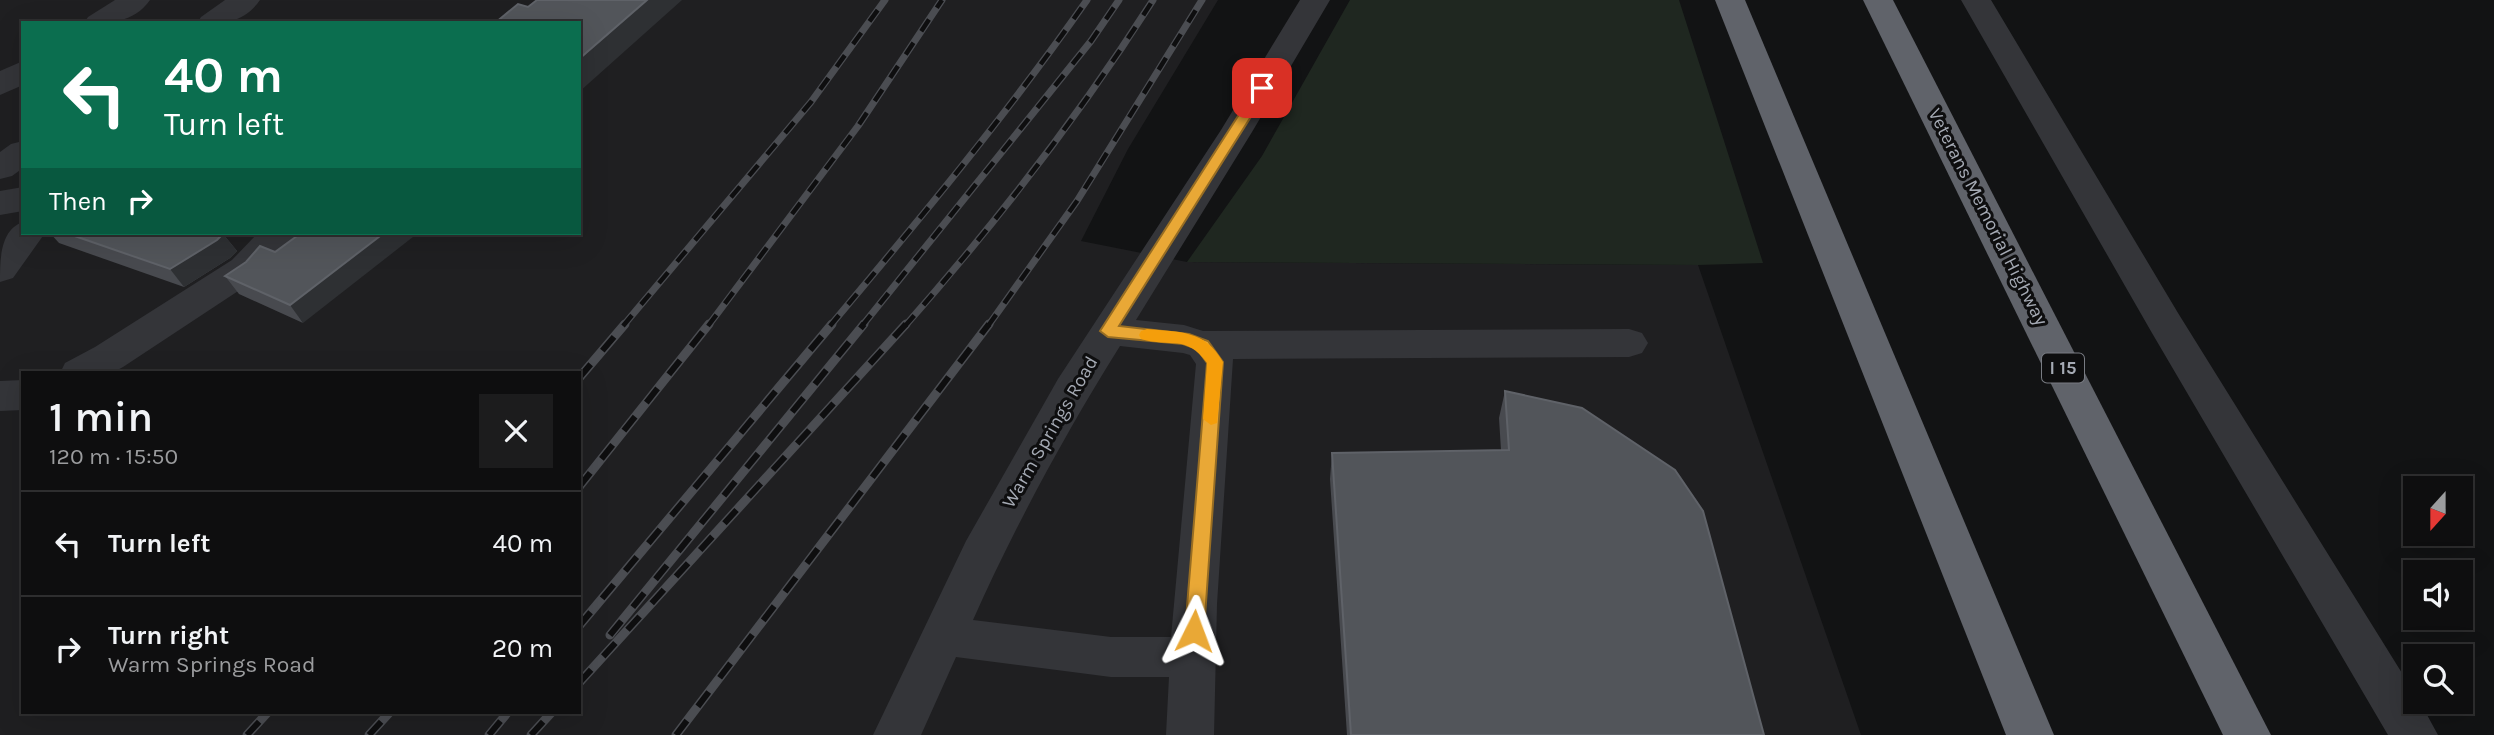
<!DOCTYPE html>
<html lang="en">
<head>
<meta charset="utf-8">
<style>
	:root { --surface:#0e0e0f; --page:#1c1c1d; --text:#f1f3f6; --muted:#9b9c9e; --line:#2e2e2f }
	body { margin:0; font-family:Karla,sans-serif; background:var(--page); color:var(--text); height:100vh; display:flex; flex-direction:column; font-size:26px; white-space:nowrap }
	* { box-sizing:border-box; margin:0 }
	p { font-size:23px; color:var(--muted) }
	.icon { flex:none; width:38px; height:38px; fill:none; stroke:currentColor; stroke-width:2; stroke-linecap:round; stroke-linejoin:round }
	.map { position:relative; flex:1; overflow:hidden }
	.sheet { position:absolute; left:21px; top:371px; width:560px; height:343px; display:flex; flex-direction:column; background:var(--surface); border-radius:0px; box-shadow:0 7px 28px #0002,0 0 0 2px var(--line) }
	.sheet>* { flex:none }
	.hud { position:absolute; left:21px; top:21px; width:560px; height:214px; border-radius:0px; box-shadow:0 7px 28px #0002,0 0 0 2px var(--line); background:#0b6e4f; color:#fff; overflow:hidden }
	.needle { width:46px; rotate:201deg }
	.controls { position:absolute; left:2403px; top:476px; display:grid; gap:14px }
	.controls a { display:grid; place-items:center; width:70px; height:70px; border-radius:0px; background:var(--surface); box-shadow:0 7px 28px #0002,0 0 0 2px var(--line); font-size:35px }
	.pin { position:absolute; display:grid; place-items:center; width:60px; height:60px; color:#fff; margin:-30px; border-radius:14px; box-shadow:0 4px 10px #0006 }
	.me { position:absolute; width:77px; margin:-38px; rotate:3deg; stroke-linejoin:round; filter:drop-shadow(0 0 5px #0008) }
	.turn { display:flex; align-items:center; gap:24px; height:147px; padding:0 28px; font-size:32px }
	.turn .icon { width:91px; height:91px; stroke-width:2.5 }
	.turn b { display:block; font-size:49px; line-height:60px }
	.then { display:flex; align-items:center; height:66px; padding:0 28px; background:#0003; gap:14px; font-size:26px }
	.round { display:grid; place-items:center; flex:none; width:74px; height:74px; border-radius:0px; background:var(--page) }
	.summary { display:flex; align-items:center; justify-content:space-between; height:119px; padding:0 28px }
	h1 { font-size:42px; font-weight:600; line-height:52px }
	ul { padding:0; list-style:none }
	li { display:flex; align-items:center; gap:21px; height:105px; padding:0 28px; border-top:2px solid var(--line) }
	li div { flex:1 }
	li b { display:block; font-size:26px }
	li em { font-style:normal }
	.map>svg:first-child { display:block }
	.built { fill:#1f1f21; fill-rule:evenodd }
	.green { fill:#1f2720 }
	.lines { fill:none; stroke-linecap:round; stroke-linejoin:round }
	.minor { fill:#343539; fill-rule:evenodd }
	.highway { fill:#60636a; fill-rule:evenodd }
	.rail-far1-casing { stroke:#4b4d52; stroke-width:7 }
	.rail-casing { stroke:#4b4d52; stroke-width:9 }
	.rail-far1 { stroke:#0e0e0f; stroke-width:4.5; stroke-dasharray:14; stroke-linecap:butt }
	.rail { stroke:#0e0e0f; stroke-width:6; stroke-dasharray:18; stroke-linecap:butt }
	.wall { fill:#484a4f }
	.shaded-wall { fill:#2e3033 }
	.building { fill:#52555a; stroke:#5f6268; stroke-width:2 }
	.route { fill:#e9a836; stroke:#976d23; stroke-width:2 }
	.slow { fill:#f59e0b }
	.labels { text-anchor:middle; dominant-baseline:central; stroke-width:6; stroke-linejoin:round; paint-order:stroke }
	.shield { fill:#0e0e0f; stroke:#787b82; stroke-width:2 }
	.shield-label { font-size:18px; font-weight:bold; fill:#a5aab4 }
	.street-label { font-size:19px; fill:#a5aab4; stroke:#0e0e0f }
</style>
</head>
<body>
<div class="map">
<svg width="2494" height="735" viewBox="0 0 2494 735">
	<rect width="100%" height="100%" fill="#121314"/>
	<path class="built" d="M 0,0 L 1218,0 L 1128,149 L 1081,241 L 1187,262 L 1698,265 L 1861,735 L 0,735 ZM 23,23 L 579,23 L 579,233 L 23,233 ZM 23,373 L 579,373 L 579,712 L 23,712 Z"/>
	<polygon class="green" points="1350,0 1679,0 1763,263 1698,265 1187,262 1262,156"/>
	<g class="lines">
		<g class="minor">
			<path d="M 115,0 L 150,0 C 134,23 109,23 84,23 L 88,17 Z"/>
			<path d="M 225,0 L 260,0 C 243,24 223,23 197,23 L 201,17 Z"/>
			<path d="M 1300,0 L 1330,0 L 1252,132 L 1136,320 L 1184,325 L 1203,331 L 1629,329 L 1642,333 L 1648,343 L 1642,353 L 1629,357 L 1233,359 L 1217,604 L 1214,735 L 1166,735 L 1169,677 L 1111,677 L 956,657 L 921,735 L 873,735 L 966,541 L 1058,379 L 1221,130 ZM 1120,346 L 1183,353 L 1190,355 L 1196,364 L 1171,637 L 1111,637 L 973,620 C 1015,526 1065,434 1120,346 Z"/>
			<polygon points="1961,0 1991,0 2178,313 2415,694 2415,702 2420,702 2438,735 2388,735 2152,333"/>
			<polygon points="23,61 23,85 0,95 0,71"/>
			<polygon points="23,141 23,168 12,176 0,179 0,152 11,144"/>
			<polygon points="23,187 23,211 0,215 0,191"/>
			<path d="M 23,222 L 23,233 L 45,233 L 13,278 L 0,282 C 0,259 0,230 23,222 Z"/>
			<polygon points="258,233 297,233 258,278 123,367 112,373 60,373 65,363 95,347 232,260"/>
			<polygon points="23,380 23,410 0,411 0,381"/>
		</g>
		<g class="highway">
			<polygon points="1715,0 1745,0 2054,735 2006,735"/>
			<polygon points="1863,0 1893,0 2271,735 2223,735"/>
		</g>
		<g class="rail-far1-casing">
			<g id="rail-far1">
				<polyline points="623,326 811,102 885,0"/>
				<polyline points="708,326 858,126 942,0"/>
				<path d="M 830,326 C 919,220 1008,113 1087,0"/>
				<polyline points="862,326 1091,41 1119,0"/>
				<path d="M 905,326 C 996,223 1079,116 1153,0"/>
				<polyline points="988,326 1077,201 1202,0"/>
			</g>
		</g>
		<g class="rail-casing">
			<g id="rail">
				<polyline points="579,378 625,324"/>
				<polyline points="579,487 709,324"/>
				<polyline points="579,626 832,324"/>
				<polyline points="610,635 864,324"/>
				<polyline points="579,683 906,324"/>
				<polyline points="247,735 268,712"/>
				<polyline points="369,735 390,712"/>
				<polyline points="489,735 508,712"/>
				<polyline points="531,735 552,712"/>
				<polyline points="676,735 989,324"/>
			</g>
		</g>
		<use href="#rail-far1" class="rail-far1"/>
		<use href="#rail" class="rail"/>
	</g>
	<g class="wall">
		<polygon points="50,233 220,233 223,234 237,251 230,258 184,287 59,243"/>
		<polygon points="260,246 303,323 239,294 225,276 246,262"/>
		<polygon points="1505,391 1764,735 1347,735 1330,479 1332,453 1501,450 1499,418"/>
	</g>
	<g class="shaded-wall">
		<polygon points="647,0 682,0 579,92 579,59"/>
		<polygon points="384,233 418,233 303,323 290,305"/>
		<polygon points="223,234 237,251 230,258 184,287 170,269"/>
	</g>
	<g class="building">
		<polygon points="537,0 647,0 579,59 579,23 495,23 518,4 528,7"/>
		<polygon points="66,233 220,233 223,234 217,240 170,269"/>
		<polygon points="301,233 384,233 290,305 225,276 246,262 260,246 275,252"/>
		<polygon points="1505,391 1582,408 1675,470 1703,511 1764,735 1351,735 1332,453 1509,450"/>
	</g>
	<polygon class="route" points="1262,84 1269,88 1119,326 1189,334 1208,341 1223,362 1204,631 1201,636 1194,639 1188,636 1185,631 1207,363 1197,349 1183,344 1108,337 1100,331 1256,88"/>
	<path class="slow" d="M 1147,329 C 1180,332 1205,330 1223,362 L 1217,423 L 1211,425 L 1203,419 L 1207,363 C 1186,334 1171,348 1141,339 L 1139,335 L 1141,331 Z"/>
	<g class="labels">
		<rect class="shield" x="2042" y="353.5" width="42" height="29" rx="5"/>
		<g class="shield-label">
			<text x="2063" y="368">I 15</text>
		</g>
		<g class="street-label">
			<text transform="translate(1988 217) rotate(63)">Veterans Memorial Highway</text>
			<text transform="translate(1050 432) rotate(-60)">Warm Springs Road</text>
		</g>
	</g>
</svg>
<div class="controls">
<a><svg class="needle" viewBox="-14 -14 28 28"><path d="M0-13l5 13h-10z" fill="#e53935"/><path d="M0 13l5-13h-10z" fill="#9b9c9e"/></svg></a>
<a><svg class="icon" aria-label="sound" viewBox="0 0 24 24"><path d="M4 9h4l5-4v14l-5-4H4zM17 9q2 3 0 6"/></svg></a>
<a><svg class="icon" aria-label="search" viewBox="0 0 24 24"><circle cx="10" cy="10" r="6"/><path d="M15 15l6 6"/></svg></a>
</div>
<div class="pin" style="left:1262px;top:88px;background:#d93025"><svg class="icon" aria-label="arrive" viewBox="0 0 24 24"><path d="M6 21V4h12l-3 4 3 4H6"/></svg></div>
<svg class="me" style="left:1194px;top:631px" viewBox="-20 -20 40 40"><path d="M0-17L14 15 0 8-14 15z" fill="#e9a836" stroke="#fff" stroke-width="4"/></svg>
<div class="hud">
<div class="turn"><svg class="icon" aria-label="left" viewBox="0 0 24 24"><path d="M17 20v-9H6M10 6l-5 5 5 5"/></svg><div><b>40 m</b>Turn left</div></div>
<div class="then">Then<svg class="icon" aria-label="right" viewBox="0 0 24 24"><path d="M7 20v-9h11M14 6l5 5-5 5"/></svg></div>
</div>
<section class="sheet">
<div class="summary"><div><h1>1 min</h1><p>120 m · 15:50</p></div><a class="round"><svg class="icon" aria-label="close" viewBox="0 0 24 24"><path d="M6 6l12 12M18 6L6 18"/></svg></a></div>
<ul>
<li><svg class="icon" aria-label="left" viewBox="0 0 24 24"><path d="M17 20v-9H6M10 6l-5 5 5 5"/></svg><div><b>Turn left</b></div><em>40 m</em></li>
<li><svg class="icon" aria-label="right" viewBox="0 0 24 24"><path d="M7 20v-9h11M14 6l5 5-5 5"/></svg><div><b>Turn right</b><p>Warm Springs Road</p></div><em>20 m</em></li>
</ul>
</section>
</div>
</body>
</html>
